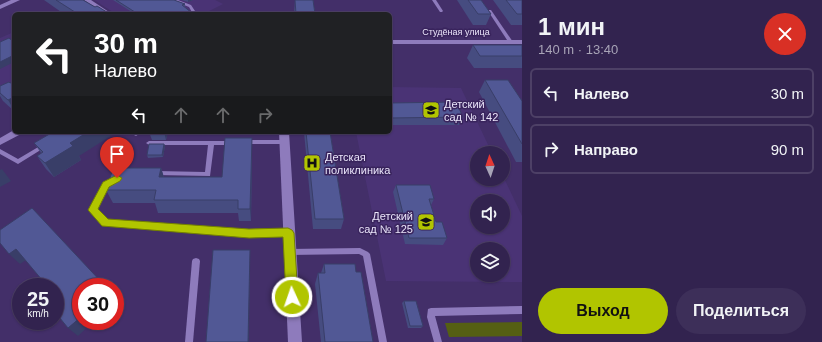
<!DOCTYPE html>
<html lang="ru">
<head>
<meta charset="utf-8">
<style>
	:root { --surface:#32234f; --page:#3d2f59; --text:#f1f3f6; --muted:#a8a4b7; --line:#4d4066; --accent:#b1c500 }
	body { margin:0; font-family:Arial,sans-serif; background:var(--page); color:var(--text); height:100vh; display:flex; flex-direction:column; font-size:15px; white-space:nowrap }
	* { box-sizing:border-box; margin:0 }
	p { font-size:13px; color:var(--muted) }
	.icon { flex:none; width:22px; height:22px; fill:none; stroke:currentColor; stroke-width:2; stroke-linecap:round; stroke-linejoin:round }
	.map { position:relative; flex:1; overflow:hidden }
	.side { display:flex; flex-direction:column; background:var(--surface); width:300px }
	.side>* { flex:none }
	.top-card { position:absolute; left:12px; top:12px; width:380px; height:122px; border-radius:6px; box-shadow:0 1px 3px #0004,0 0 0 1px var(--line); background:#202124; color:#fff; overflow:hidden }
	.needle { width:26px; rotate:357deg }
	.buttons { position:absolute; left:470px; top:146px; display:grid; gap:8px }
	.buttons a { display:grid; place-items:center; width:40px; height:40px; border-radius:50%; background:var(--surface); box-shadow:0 1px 3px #0004,0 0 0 1px var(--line); font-size:20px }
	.speed { position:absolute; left:12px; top:278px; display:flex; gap:8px; font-size:20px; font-weight:700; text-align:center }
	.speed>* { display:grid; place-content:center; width:52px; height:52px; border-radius:50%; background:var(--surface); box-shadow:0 1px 3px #0004,0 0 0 1px var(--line); line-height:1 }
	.speed small { font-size:10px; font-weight:400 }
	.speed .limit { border:6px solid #d22; background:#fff; color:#111 }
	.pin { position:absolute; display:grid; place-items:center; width:34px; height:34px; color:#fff; margin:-41px -17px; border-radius:50% 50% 50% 0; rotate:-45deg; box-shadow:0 0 4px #0007 }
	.pin .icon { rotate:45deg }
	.me { position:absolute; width:44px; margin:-22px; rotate:357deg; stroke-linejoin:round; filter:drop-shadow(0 0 3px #0008) }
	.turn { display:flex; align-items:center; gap:14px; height:84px; padding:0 16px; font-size:18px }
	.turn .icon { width:52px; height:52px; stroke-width:2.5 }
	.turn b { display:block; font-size:28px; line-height:34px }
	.lanes { display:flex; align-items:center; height:38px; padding:0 16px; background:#0003; justify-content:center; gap:20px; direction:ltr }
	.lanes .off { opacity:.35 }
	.round { display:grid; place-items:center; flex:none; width:42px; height:42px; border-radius:21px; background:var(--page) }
	.overview { display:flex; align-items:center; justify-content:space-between; height:68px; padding:0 16px }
	h1 { font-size:24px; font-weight:700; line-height:30px }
	.cta { display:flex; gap:8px; margin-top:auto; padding:8px 16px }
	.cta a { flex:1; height:46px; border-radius:24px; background:var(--accent); color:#111; font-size:16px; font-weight:700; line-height:46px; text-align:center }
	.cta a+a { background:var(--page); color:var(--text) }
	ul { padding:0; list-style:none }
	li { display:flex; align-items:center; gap:12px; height:50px; margin:0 8px 6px; padding:0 8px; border:2px solid var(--line); border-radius:6px }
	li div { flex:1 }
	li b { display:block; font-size:15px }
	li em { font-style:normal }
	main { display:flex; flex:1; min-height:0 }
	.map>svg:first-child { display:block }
	.built { fill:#4a3375; fill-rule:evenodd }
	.green { fill:#555f13 }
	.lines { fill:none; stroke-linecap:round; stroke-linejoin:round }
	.lane { fill:#8e7bbc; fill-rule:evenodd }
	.street { fill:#8e7bbc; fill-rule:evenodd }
	.wall { fill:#464c80 }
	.shaded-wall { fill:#393e68 }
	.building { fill:#515895; stroke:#393e68 }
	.route { fill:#b1c500; stroke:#738000 }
	.labels { text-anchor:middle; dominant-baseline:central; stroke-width:3; stroke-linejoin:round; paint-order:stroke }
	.far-street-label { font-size:9px; fill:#eae5fa; stroke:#39245d }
	.poi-label { font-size:11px; fill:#eae5fa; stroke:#39245d; text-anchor:start }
</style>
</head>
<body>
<main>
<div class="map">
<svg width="522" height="342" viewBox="0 0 522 342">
	<rect width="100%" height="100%" fill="#432f69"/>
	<g class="built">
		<polygon points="94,0 215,0 223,4 203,14 116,14"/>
		<polygon points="14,32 14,81 0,88 0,38"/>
		<path d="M 390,87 L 461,88 L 492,153 L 477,153 L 477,179 L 503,179 L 503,176 L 522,216 L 522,282 L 386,281 L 356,132 L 390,132 ZM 477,201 L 503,201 L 503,227 L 477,227 ZM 477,249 L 503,249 L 503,275 L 477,275 Z"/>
	</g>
	<polygon class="green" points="522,322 522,336 449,337 445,323"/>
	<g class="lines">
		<g class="lane">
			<polygon points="172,0 178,0 191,5 197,14 193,14 189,7"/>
			<polygon points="432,0 436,0 443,11 442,12 440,12"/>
			<polygon points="489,10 491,10 513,42 513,43 509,43 488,11"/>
			<polygon points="133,132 139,132 139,134 136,136 134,135"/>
			<polygon points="244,140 285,140 288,142 285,144 244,144 241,142"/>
			<polygon points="149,141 231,141 234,143 231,145 214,145 210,176 156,175 154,175 153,173 154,171 156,171 205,172 208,145 149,145 146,143"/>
			<polygon points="45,143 47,144 48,145 47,146 18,164 0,154 0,149 18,159"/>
			<polygon points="112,178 116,178 117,180 116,182 108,187 97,209 108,220 249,230 288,230 290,231 291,233 290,235 288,236 249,236 106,226 104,225 90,210 104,183"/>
			<polygon points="360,248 368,252 370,254 387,342 379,342 363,256 359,254 289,255 287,254 286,252 287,250 289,249"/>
			<polygon points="196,258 199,259 200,261 193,342 185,342 192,261 193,259"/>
			<polygon points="522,306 522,314 435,316 442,342 434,342 427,317 428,309 431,308"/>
		</g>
		<g class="street">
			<polygon points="11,0 20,0 0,9 0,5"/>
			<polygon points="84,0 91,0 112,14 104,14"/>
			<rect x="390" y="40" width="132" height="4"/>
			<polygon points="14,130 14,132 23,132 21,134 0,145 0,138"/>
			<polygon points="279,132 289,132 302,342 288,342"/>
		</g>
	</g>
	<g class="wall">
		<polygon points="44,0 83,0 95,7 110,14 64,14"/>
		<polygon points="113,0 174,0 185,4 185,7 192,13 193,14 135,14"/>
		<polygon points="182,0 193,0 188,2"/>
		<polygon points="295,0 313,0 315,14 294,14"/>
		<polygon points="457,0 481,0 491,14 486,25 473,25"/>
		<polygon points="493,0 522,0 522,25 511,25"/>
		<polygon points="473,45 522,45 522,68 474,68 467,58"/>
		<polygon points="485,80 522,101 522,162 516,162 479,92"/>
		<polygon points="14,82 14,111 3,101 0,96 0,86 10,83"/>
		<polygon points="390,103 463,117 459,125 390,125"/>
		<polygon points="149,132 168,132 166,140 152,140"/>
		<polygon points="304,132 330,132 344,219 341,229 313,229"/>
		<polygon points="34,143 79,156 81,160 54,177 46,169 37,156 41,153"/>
		<polygon points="164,144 165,146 163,157 148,158 147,155"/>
		<polygon points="252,152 251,221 239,221 238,213 158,213 155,203 113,203 106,190 161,168 164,177 222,177"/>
		<polygon points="396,185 434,199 431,205 436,222 447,238 443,245 405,244 393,192"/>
		<polygon points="324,264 356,272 373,342 321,342 315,284 318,273 321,273"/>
		<polygon points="404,301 423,326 421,328 408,328 402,303"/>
	</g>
	<g class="shaded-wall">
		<polygon points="188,0 193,0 188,2"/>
		<polygon points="14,55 14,62 0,69 0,62"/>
		<polygon points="14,97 14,110 8,100"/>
		<polygon points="88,132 117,132 79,156 81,160 54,177 45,163 70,143"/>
		<polygon points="164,132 168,132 166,140"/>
		<polygon points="252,138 252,152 251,221 250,209"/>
		<polygon points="164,144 165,146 163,157 162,155"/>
		<polygon points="161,168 165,181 159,177"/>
		<polygon points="2,169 11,181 0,187 0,170"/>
		<polygon points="16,249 26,260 20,264 9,254"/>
		<polygon points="250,250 250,260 249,342 248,342"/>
		<polygon points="81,317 81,321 94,321 78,336 68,328"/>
	</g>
	<g class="building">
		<polygon points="56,0 83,0 95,7 97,6 110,14 78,14"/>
		<polygon points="116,0 174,0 185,4 182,5 192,13 190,14 138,14"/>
		<polygon points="295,0 313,0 315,14 296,14"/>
		<polygon points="468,0 481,0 491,14 478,14"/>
		<polygon points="506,0 522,0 522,14 517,14"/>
		<polygon points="9,38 14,42 14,55 0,62 0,42"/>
		<polygon points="473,45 522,45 522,56 480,56"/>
		<polygon points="485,80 508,80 522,101 522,144"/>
		<polygon points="9,82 10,83 14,82 14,97 8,100 0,93 0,86"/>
		<polygon points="456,102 463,117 390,118 390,103"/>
		<polygon points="53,132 88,132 70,143 73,146 45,163 37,156 43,152 34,143"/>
		<polygon points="306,132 330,132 344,219 315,219"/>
		<polygon points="225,138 252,138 250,209 238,209 238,200 154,200 156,190 106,190 113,169 115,168 161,168 159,177 222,177"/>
		<polygon points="149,144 164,144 162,155 147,155"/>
		<polygon points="396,185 430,185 434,199 429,199 436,222 442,222 447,238 409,238"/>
		<polygon points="32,208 106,287 81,287 81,317 68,328 55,312 55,297 56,296 55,296 55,287 48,287 16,249 9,254 0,243 0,230"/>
		<polygon points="213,250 250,250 248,342 206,342"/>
		<polygon points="324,264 355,264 356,272 361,272 373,342 325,342 318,273 325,273"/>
		<polygon points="404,301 416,301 423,326 410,326"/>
	</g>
	<polygon class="route" points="117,175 122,178 120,181 109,187 98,209 108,219 249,229 288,228 292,230 294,233 298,297 296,301 292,302 288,301 286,297 283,237 249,238 102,226 88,210 103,182"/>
	<defs>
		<g id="school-square" transform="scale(0.9)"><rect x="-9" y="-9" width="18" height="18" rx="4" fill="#b1c500" stroke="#39245d"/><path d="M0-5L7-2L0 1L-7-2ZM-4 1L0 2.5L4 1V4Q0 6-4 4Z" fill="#111"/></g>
		<g id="hospital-square" transform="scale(0.9)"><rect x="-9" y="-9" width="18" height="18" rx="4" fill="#b1c500" stroke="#39245d"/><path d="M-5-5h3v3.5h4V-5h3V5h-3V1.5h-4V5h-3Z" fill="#111"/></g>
	</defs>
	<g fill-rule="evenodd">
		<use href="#school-square" x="431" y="110"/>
		<use href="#hospital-square" x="312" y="163"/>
		<use href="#school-square" x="426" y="222"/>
	</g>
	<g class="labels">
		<g class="far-street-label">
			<text x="456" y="32">Студёная улица</text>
		</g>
		<g class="poi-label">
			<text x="444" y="104">Детский<tspan x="444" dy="13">сад № 142</tspan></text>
			<text x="325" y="157">Детская<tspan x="325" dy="13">поликлиника</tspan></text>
			<text x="413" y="216" text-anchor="end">Детский<tspan x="413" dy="13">сад № 125</tspan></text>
		</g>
	</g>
</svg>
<div class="buttons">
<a><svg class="needle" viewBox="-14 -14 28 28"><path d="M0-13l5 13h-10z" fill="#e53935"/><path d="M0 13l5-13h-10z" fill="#a8a4b7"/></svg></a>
<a><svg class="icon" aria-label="sound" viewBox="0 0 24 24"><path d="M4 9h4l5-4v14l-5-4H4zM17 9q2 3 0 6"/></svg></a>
<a><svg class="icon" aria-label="layers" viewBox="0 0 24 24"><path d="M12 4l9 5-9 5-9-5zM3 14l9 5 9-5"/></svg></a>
</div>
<div class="speed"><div>25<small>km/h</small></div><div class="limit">30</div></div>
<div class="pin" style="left:117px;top:178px;background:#d93025"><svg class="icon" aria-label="arrive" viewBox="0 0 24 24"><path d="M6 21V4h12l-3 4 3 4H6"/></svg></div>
<svg class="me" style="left:292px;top:297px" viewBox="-20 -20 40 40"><circle r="17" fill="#b1c500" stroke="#fff" stroke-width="3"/><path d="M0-11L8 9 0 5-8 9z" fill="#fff"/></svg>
<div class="top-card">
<div class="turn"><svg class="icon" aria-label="left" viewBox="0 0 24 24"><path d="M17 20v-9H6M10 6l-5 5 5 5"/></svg><div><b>30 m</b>Налево</div></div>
<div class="lanes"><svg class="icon" aria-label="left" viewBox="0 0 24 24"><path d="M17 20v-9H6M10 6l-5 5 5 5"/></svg><svg class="icon off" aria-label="ahead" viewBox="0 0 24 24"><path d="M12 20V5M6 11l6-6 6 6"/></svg><svg class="icon off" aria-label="ahead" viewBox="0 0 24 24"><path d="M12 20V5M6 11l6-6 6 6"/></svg><svg class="icon off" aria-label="right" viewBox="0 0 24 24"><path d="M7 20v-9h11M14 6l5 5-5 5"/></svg></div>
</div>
</div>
<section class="side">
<div class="overview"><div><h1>1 мин</h1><p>140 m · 13:40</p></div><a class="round" style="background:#d93025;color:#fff"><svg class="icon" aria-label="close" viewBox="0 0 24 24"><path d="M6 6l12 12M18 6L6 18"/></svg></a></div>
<ul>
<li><svg class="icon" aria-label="left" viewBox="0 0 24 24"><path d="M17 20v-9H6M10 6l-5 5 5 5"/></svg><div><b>Налево</b></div><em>30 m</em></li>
<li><svg class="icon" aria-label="right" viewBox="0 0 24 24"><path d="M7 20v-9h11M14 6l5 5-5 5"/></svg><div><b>Направо</b></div><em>90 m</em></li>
</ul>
<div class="cta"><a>Выход</a><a>Поделиться</a></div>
</section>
</main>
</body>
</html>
